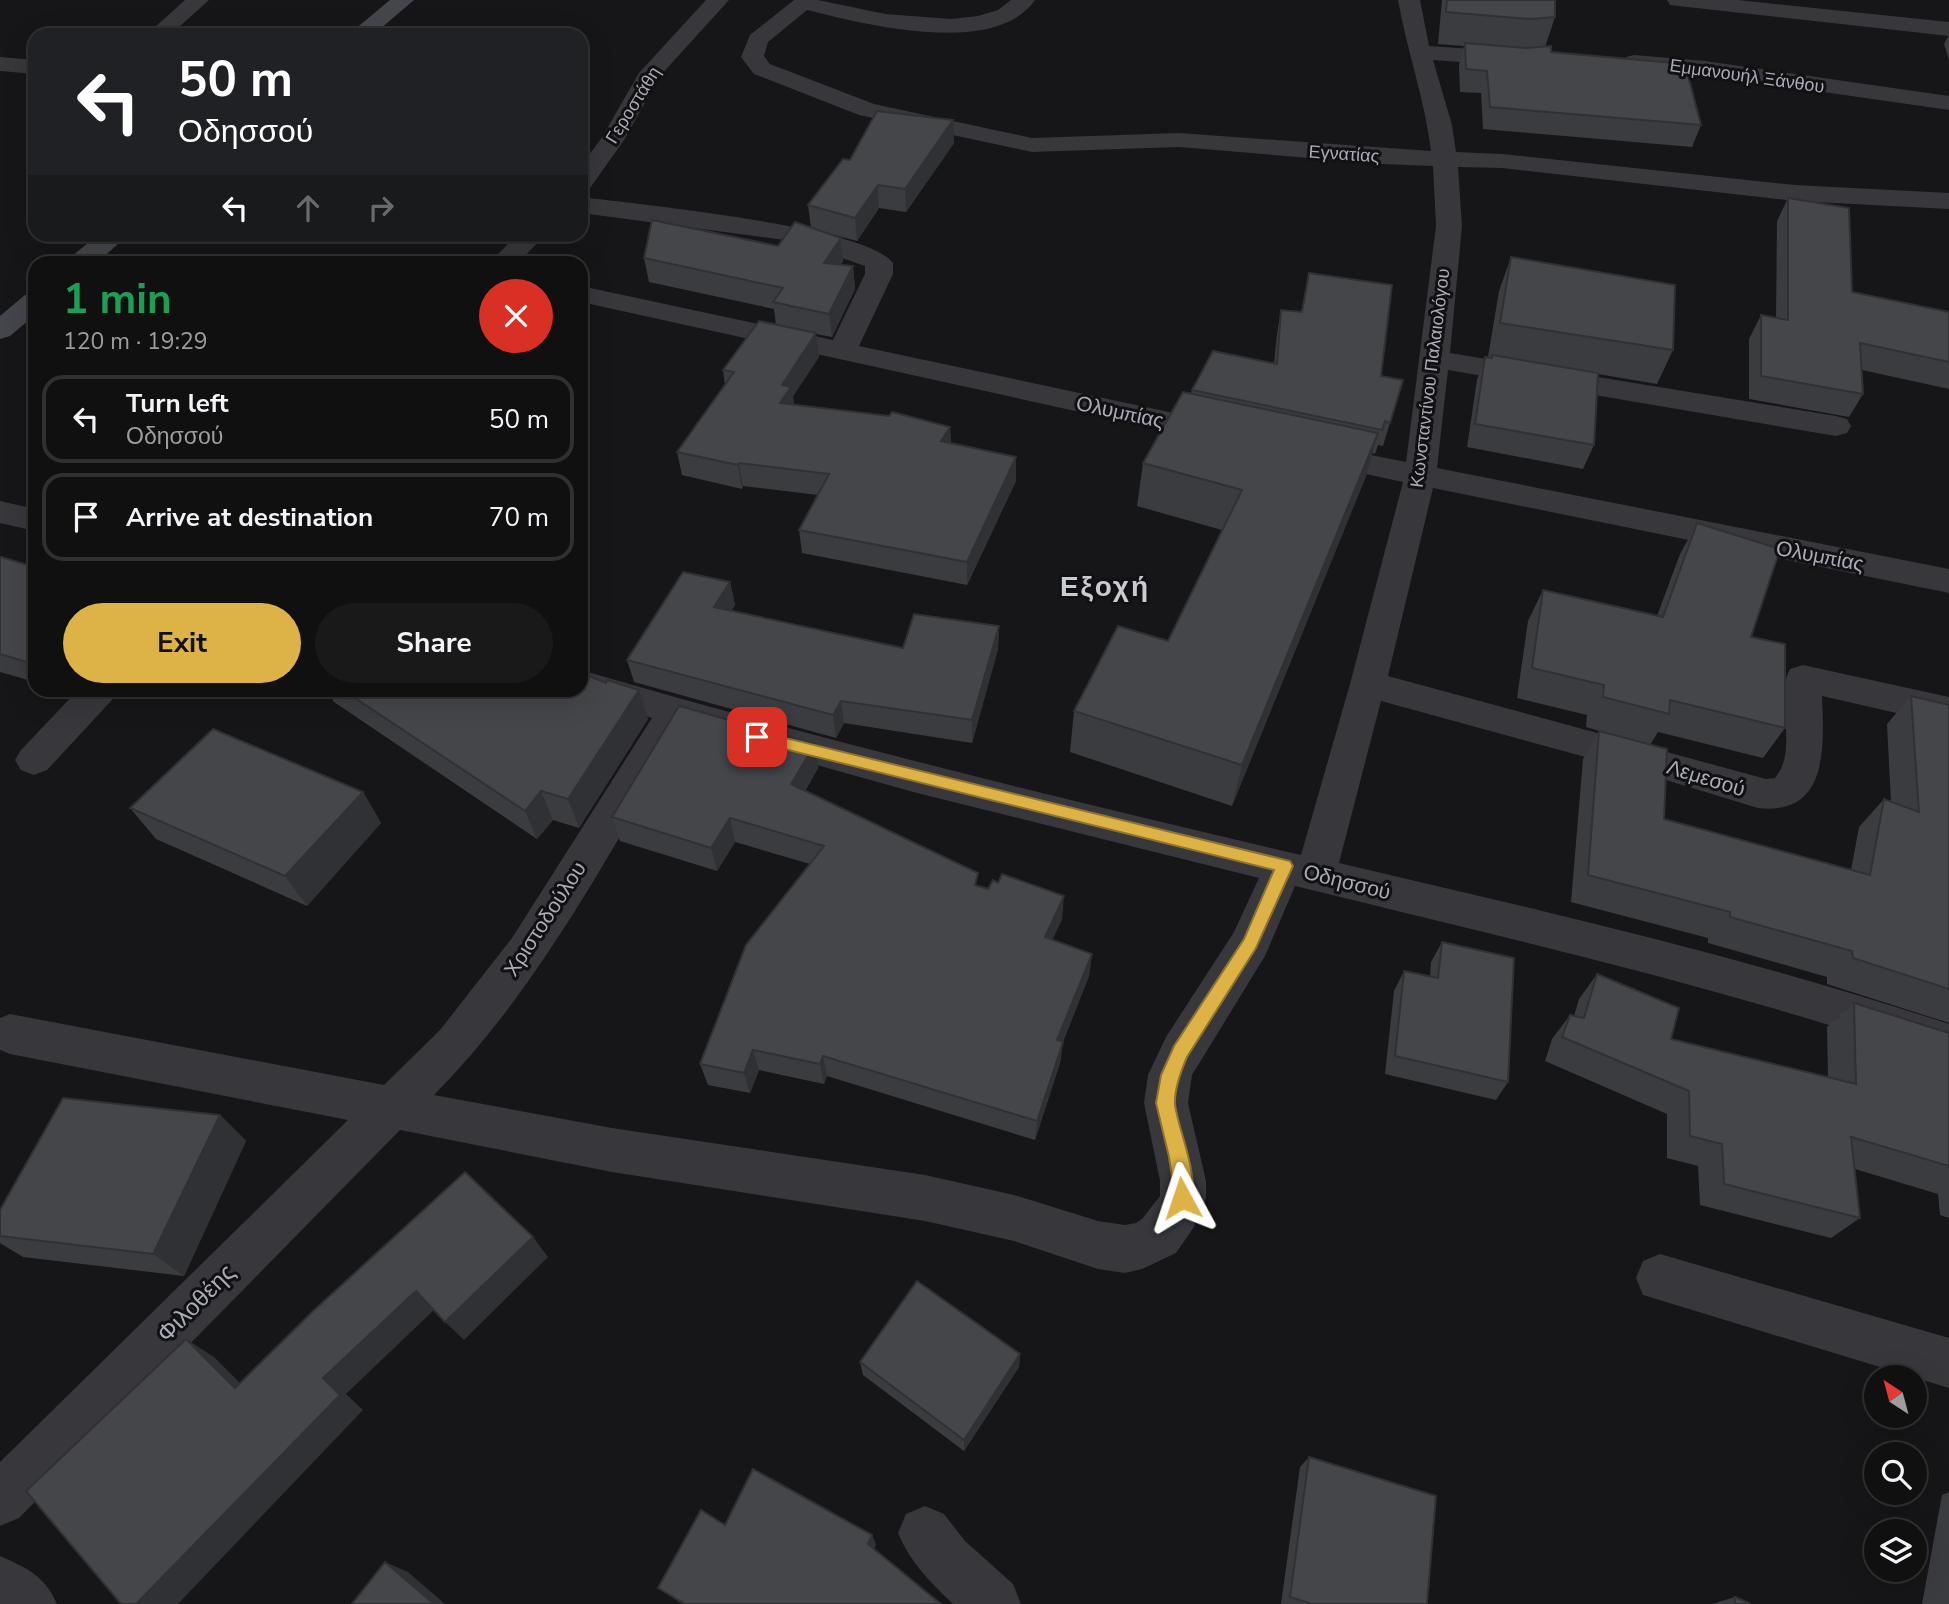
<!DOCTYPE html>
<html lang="en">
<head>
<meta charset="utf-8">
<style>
	:root { --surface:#101011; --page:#19191a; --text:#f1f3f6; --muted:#9c9d9f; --line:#303031; --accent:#ddb347 }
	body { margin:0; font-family:"Nunito Sans",sans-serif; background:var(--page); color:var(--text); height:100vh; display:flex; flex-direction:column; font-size:26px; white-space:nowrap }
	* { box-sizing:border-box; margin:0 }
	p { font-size:23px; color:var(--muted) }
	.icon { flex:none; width:38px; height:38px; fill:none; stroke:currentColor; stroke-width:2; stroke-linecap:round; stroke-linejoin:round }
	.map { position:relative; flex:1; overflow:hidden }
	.sheet { position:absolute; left:28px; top:256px; width:560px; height:441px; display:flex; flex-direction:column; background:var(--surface); border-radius:21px; box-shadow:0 7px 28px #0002,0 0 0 2px var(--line) }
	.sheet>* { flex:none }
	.top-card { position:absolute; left:28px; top:28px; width:560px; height:214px; border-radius:21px; box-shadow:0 7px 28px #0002,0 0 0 2px var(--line); background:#202124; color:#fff; overflow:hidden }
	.needle { width:46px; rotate:324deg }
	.buttons { position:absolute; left:1864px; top:1365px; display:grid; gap:14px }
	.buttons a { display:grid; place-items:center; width:63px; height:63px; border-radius:50%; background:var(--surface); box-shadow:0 7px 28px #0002,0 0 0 2px var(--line); font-size:35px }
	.pin { position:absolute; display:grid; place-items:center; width:60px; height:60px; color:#fff; margin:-30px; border-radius:14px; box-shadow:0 4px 10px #0006 }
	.me { position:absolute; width:77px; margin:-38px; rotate:355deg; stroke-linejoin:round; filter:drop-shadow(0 0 5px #0008) }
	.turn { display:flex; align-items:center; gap:24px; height:147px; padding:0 35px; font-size:32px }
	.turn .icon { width:91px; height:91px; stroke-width:2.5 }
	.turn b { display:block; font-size:49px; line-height:60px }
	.lanes { display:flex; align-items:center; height:66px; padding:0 35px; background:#0003; justify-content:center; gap:35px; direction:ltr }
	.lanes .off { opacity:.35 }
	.round { display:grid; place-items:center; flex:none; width:74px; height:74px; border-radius:37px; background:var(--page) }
	.overview { display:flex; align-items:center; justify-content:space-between; height:119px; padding:0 35px }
	h1 { font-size:42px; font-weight:700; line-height:52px; color:#1e9e55 }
	.primary-button { display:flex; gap:14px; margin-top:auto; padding:14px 35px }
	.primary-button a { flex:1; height:80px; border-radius:42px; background:var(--accent); color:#111; font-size:28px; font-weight:700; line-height:80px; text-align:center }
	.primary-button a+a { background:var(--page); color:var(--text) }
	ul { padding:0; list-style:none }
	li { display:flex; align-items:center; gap:21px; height:88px; margin:0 14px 10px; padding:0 21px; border:4px solid var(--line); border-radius:21px }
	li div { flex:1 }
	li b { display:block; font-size:26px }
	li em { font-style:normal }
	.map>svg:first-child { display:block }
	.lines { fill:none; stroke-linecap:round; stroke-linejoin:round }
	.street { fill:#37373c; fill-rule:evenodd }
	.secondary { fill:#45464b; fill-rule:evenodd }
	.wall { fill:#3b3c40 }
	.shaded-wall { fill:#303134 }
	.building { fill:#45464a; stroke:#303134; stroke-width:2 }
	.route { fill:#ddb347; stroke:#90742e; stroke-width:2 }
	.labels { text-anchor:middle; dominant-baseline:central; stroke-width:6; stroke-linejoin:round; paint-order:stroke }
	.far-street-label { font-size:18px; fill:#a9acb6; stroke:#111012 }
	.street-label { font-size:21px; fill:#a9acb6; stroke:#111012 }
	.near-street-label { font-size:24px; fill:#a9acb6; stroke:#111012 }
	.district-label { font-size:28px; font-weight:bold; letter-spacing:2px; fill:#c9cbd2; stroke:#111012 }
</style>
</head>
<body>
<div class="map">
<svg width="1949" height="1604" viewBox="0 0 1949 1604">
	<rect width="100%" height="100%" fill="#161517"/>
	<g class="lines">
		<g class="street">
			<polygon points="185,0 209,0 170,35 146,35"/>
			<polygon points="706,0 729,0 660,76 624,140 590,188 581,191 581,165 601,139 639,73"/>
			<path d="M 794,0 L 818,0 L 885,14 L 951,19 L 978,16 L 998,10 L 1011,0 L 1035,0 C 995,58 863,24 807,10 L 768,42 L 764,56 L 770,64 L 874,104 L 1032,138 L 1179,133 L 1431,151 C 1425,100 1407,51 1398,0 L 1420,0 L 1429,46 L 1515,52 L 1523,54 L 1526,59 L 1523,64 L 1515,66 L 1433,60 L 1452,125 L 1456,152 L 1502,154 L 1795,185 L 1949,193 L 1949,209 L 1795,201 L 1502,168 L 1458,167 L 1462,226 L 1450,353 L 1836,416 L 1847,419 L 1851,426 L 1847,433 L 1836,436 L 1448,370 L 1437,468 L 1949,569 L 1949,593 L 1433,488 L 1388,676 L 1766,779 L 1775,778 C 1800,748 1773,700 1790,669 L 1803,665 L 1949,697 L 1949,725 L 1822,696 C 1824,746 1829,816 1758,808 L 1633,770 L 1381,701 L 1339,863 C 1544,911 1749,958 1949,1024 L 1949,1064 C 1736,990 1515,940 1295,886 L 1265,956 L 1192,1075 L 1188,1103 L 1206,1181 L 1206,1198 L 1194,1227 L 1176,1253 L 1142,1269 L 1125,1273 L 1098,1269 L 1014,1241 L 925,1221 L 612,1172 L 400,1130 L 19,1518 L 0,1526 L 0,1462 L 348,1120 L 10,1054 L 0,1050 L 0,1018 L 10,1014 L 384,1085 L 440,1030 L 512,938 L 652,718 L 568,692 L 567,690 L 581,690 L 581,670 C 819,740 1060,798 1301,855 L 1350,684 L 1403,482 L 1305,461 L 1300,454 L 1305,447 L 1316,444 L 1406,462 L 1436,226 L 1433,166 L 1381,164 L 1179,147 L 1032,152 L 859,115 L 754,74 L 741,57 L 750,35 ZM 684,728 L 917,793 L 1259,878 L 1234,932 L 1166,1037 L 1148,1075 L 1144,1103 L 1160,1181 L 1160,1196 L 1142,1219 L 1136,1223 L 1125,1225 L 1098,1221 L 1014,1195 L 925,1175 L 612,1128 L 434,1095 C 539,989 608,854 684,728 Z"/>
			<polygon points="1667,0 1738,0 1949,22 1949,36 1678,6 1670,5"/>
			<polygon points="1634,55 1705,61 1949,96 1949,110 1705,75 1626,67 1623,62 1626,57"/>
			<polygon points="0,57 35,60 35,74 0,71"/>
			<path d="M 581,197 C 634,204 867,226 893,263 L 893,274 L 859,346 L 1216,422 L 1227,425 L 1231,432 L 1227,439 L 1216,442 L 581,302 L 581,286 L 833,340 L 865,274 L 865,266 L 793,241 L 581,213 Z"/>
			<polygon points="517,234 546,234 519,262 491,262"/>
			<polygon points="0,501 35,509 35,531 0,523"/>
			<polygon points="78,690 117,690 112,700 47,770 34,775 21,770 15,760 21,750"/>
			<polygon points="1660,1254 1949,1338 1949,1388 1643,1295 1636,1278 1643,1261"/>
			<path d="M 925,1506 L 944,1514 L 965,1541 L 1013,1584 L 1021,1604 L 953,1604 C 930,1582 910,1562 898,1533 L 906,1514 Z"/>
			<path d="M 0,1556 C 27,1568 45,1576 57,1604 L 0,1604 Z"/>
		</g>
		<g class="secondary">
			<polygon points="390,0 414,0 373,35 348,35"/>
			<polygon points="99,234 129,234 98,262 69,262 72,256"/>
			<polygon points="35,293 35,315 10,336 0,339 0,316 25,295"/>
		</g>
	</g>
	<g class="wall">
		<polygon points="1442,0 1555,0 1555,17 1545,47 1551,52 1701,125 1692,147 1483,129 1481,93 1460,92 1459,65 1464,46 1438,44"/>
		<polygon points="1949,35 1949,60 1944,44"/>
		<polygon points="954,143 906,212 879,208 857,241 820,231 841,238 843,261 841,265 853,266 855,289 832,337 816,334 819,357 793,396 794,405 950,427 951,443 1016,481 967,585 802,553 799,530 818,495 743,486 742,489 682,475 677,452 725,385 723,370 776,325 774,309 649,282 644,258 778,246 811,228 808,205 850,160"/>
		<polygon points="1788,198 1852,292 1949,312 1949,389 1862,370 1863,394 1849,417 1749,399 1749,339 1761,315 1776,318 1777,221"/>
		<polygon points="1511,257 1673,350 1657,384 1598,374 1594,445 1583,469 1467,447 1477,380 1485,357 1491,357 1488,357 1499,291"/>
		<polygon points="1309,273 1381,376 1403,380 1383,446 1378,445 1375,454 1372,453 1366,476 1232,806 1070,752 1074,711 1168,641 1222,530 1137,506 1143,463 1191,393 1192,390 1274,363 1277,334 1281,310 1301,312"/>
		<polygon points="1697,523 1751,637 1785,728 1763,758 1658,732 1650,745 1664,819 1851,870 1859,827 1884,799 1891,802 1887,724 1911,696 1949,705 1949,1023 1827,984 1827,977 1708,943 1708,938 1571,902 1583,759 1599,731 1586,727 1587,715 1517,698 1528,621 1543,590 1657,616 1680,554"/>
		<polygon points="0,558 35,567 35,682 0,672"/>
		<polygon points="730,582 735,605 731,611 903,648 999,626 998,649 972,743 844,723 836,738 634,682 627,660"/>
		<polygon points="327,690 581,690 648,719 579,828 553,820 537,839 334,702"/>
		<polygon points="818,768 805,791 978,886 1062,919 1052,940 1092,954 1089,976 1063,1042 1060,1063 1035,1140 827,1076 824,1084 759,1070 750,1093 708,1085 700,1064 810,864 735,842 717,871 620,841 612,817"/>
		<polygon points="363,792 381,823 307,906 156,839 130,808"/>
		<polygon points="1442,942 1508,1082 1496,1100 1385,1074 1394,991 1404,971 1430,977 1431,962"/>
		<polygon points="1597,974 1671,1039 1828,1077 1827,1027 1854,1003 1949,1033 1949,1218 1940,1215 1938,1194 1855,1169 1860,1218 1831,1238 1700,1205 1698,1166 1667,1158 1667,1114 1545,1061 1552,1039 1570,1015 1574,1016 1579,999"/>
		<polygon points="220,1115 246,1141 184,1276 23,1257 0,1243 0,1210"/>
		<polygon points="1020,1354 1019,1367 964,1451 863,1375 860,1362"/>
		<polygon points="1309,1457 1427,1604 1281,1604 1300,1467"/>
		<polygon points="1949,1492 1949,1604 1922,1604 1942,1495"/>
		<polygon points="725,1525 872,1535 876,1545 874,1549 941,1604 682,1604 658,1588"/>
		<polygon points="1735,1597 1751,1604 1712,1604"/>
	</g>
	<g class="shaded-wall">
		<polygon points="953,120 954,143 906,212 905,189"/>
		<polygon points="878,185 879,208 857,241 855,218"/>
		<polygon points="841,238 843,261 826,286 824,263"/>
		<polygon points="853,266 855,289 832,337 829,314"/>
		<polygon points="816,333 819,357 793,396 794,410 780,403 782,385"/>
		<polygon points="950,427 951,451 941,441"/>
		<polygon points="1378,433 1366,476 1232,806 1242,765"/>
		<polygon points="1016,457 1016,481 967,585 967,562"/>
		<polygon points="739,463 743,486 742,489 738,465"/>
		<polygon points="730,582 735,605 719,630 714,607"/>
		<polygon points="999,626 998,649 972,743 972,720"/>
		<polygon points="639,690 648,719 579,828 568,799"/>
		<polygon points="841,701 844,723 836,738 833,715"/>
		<polygon points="815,744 818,768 796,808 791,784"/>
		<polygon points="541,791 553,820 537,839 525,811"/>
		<polygon points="363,792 381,823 307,906 285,876"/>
		<polygon points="730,818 735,842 717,871 711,848"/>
		<polygon points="1064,896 1062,919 1043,960 1045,937"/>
		<polygon points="1092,954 1089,976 1055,1061 1057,1040"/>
		<polygon points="1063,1042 1060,1063 1035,1140 1037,1121"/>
		<polygon points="753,1050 759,1070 750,1093 744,1073"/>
		<polygon points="823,1056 827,1076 824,1084 820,1064"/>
		<polygon points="220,1115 246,1141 184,1276 153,1254"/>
		<polygon points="533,1237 548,1257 464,1340 445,1322"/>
		<polygon points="416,1291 435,1309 346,1394 363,1410 178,1604 136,1604 323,1378"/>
		<polygon points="186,1339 214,1357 261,1404 235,1388"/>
		<polygon points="1020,1354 1019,1367 964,1451 964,1440"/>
		<polygon points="872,1535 876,1545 871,1554 868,1544"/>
		<polygon points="385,1562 408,1572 445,1604 434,1604"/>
	</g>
	<g class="building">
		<polygon points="1447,0 1555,0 1555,17 1530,19 1446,12"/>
		<polygon points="1465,43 1527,48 1551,46 1551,52 1685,64 1701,125 1490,107 1487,71 1466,69"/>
		<polygon points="877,111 953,120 905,189 878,185 855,218 808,205 843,159 850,160"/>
		<polygon points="1788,198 1849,208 1852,292 1949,312 1949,362 1860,343 1863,394 1761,376 1761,315 1788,320"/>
		<polygon points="652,220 778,246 795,222 841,238 824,263 853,266 829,314 773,302 783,288 644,258"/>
		<polygon points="1511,257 1675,285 1673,350 1500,323"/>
		<polygon points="1309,273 1392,285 1381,376 1403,380 1390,423 1385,421 1382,430 1192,390 1213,351 1277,364 1281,310 1302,312"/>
		<polygon points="759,321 816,333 782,385 791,387 780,403 889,416 892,412 950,427 941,441 1016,457 967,562 799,530 829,474 739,463 738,465 677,452 734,372 723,370"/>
		<polygon points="1492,355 1598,373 1594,445 1475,424 1485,357 1492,358"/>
		<polygon points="1183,392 1378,433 1242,765 1074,711 1118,626 1168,641 1242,490 1143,463"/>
		<polygon points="1697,523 1780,549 1751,637 1785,644 1785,728 1670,700 1669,714 1603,697 1604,685 1532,668 1543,590 1663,617"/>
		<polygon points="1,557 35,567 35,663 34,664 0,654 0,558"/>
		<polygon points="683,572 730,582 714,607 903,648 914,614 999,626 972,720 841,701 833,715 627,660"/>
		<polygon points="581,673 606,683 607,680 639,690 568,799 541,791 525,811 343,690 581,690"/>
		<polygon points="1911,696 1949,705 1949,989 1853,958 1852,951 1730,917 1730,912 1588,875 1599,731 1667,749 1664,819 1870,875 1884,799 1919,812"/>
		<polygon points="679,706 815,744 791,784 978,873 975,885 988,889 993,880 998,883 1002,874 1064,896 1045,937 1092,954 1057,1040 1063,1042 1037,1121 823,1056 820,1064 753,1050 744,1073 700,1064 746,945 824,846 730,818 711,848 612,817"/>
		<polygon points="213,729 363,792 285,876 130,808"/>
		<polygon points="1442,942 1514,958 1508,1082 1395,1056 1404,971 1438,978"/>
		<polygon points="1597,974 1679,1008 1671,1039 1856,1084 1854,1003 1949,1033 1949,1166 1851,1137 1860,1218 1724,1184 1722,1144 1690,1136 1689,1091 1562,1037 1570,1015 1584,1018"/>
		<polygon points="63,1098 220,1115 153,1254 0,1236 0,1210"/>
		<polygon points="465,1172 533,1237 445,1322 416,1291 323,1378 340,1395 136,1604 121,1604 26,1491 186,1339 235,1388 311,1313"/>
		<polygon points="917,1281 1020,1354 964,1440 860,1362"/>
		<polygon points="1309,1457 1436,1496 1427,1604 1312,1604 1290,1597"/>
		<polygon points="753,1469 872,1535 868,1544 941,1604 685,1604 658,1588 701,1510 725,1525"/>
		<polygon points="385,1562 434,1604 352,1604"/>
		<polygon points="1735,1597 1751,1604 1735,1604"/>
	</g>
	<path class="route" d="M 757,731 L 1290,861 L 1293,866 L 1256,948 L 1187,1057 C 1181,1071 1174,1089 1175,1105 C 1179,1133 1201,1178 1189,1204 L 1182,1207 L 1176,1204 L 1169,1157 L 1156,1103 L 1161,1075 L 1174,1046 L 1244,939 L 1274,870 L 752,741 L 750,737 Z"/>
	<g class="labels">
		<g class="far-street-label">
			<text transform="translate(1747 76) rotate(8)">Εμμανουήλ Ξάνθου</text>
			<text transform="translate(633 105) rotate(-58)">Γεροστάθη</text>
			<text transform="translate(1344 154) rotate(4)">Εγνατίας</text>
			<text transform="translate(1430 378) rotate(-83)">Κωνσταντίνου Παλαιολόγου</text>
		</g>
		<g class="street-label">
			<text transform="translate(1120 412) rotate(12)">Ολυμπίας</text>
			<text transform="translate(1820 556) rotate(11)">Ολυμπίας</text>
			<text transform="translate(1706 778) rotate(17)">Λεμεσού</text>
			<text transform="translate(1347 882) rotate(14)">Οδησσού</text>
			<text transform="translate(545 919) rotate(-57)">Χριστοδούλου</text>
		</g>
		<g class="near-street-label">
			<text transform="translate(196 1303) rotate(-45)">Φιλοθέης</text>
		</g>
		<g class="district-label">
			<text x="1105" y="587">Εξοχή</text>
		</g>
	</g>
</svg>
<div class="buttons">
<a><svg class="needle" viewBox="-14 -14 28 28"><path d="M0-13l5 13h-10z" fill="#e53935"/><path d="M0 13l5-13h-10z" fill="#9c9d9f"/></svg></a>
<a><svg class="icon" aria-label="search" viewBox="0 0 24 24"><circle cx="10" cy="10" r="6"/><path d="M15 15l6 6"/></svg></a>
<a><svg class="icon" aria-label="layers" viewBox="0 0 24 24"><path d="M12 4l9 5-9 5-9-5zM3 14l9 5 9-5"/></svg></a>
</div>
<div class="pin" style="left:757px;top:737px;background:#d93025"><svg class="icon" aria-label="arrive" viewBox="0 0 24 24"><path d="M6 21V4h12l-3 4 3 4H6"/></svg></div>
<svg class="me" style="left:1182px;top:1198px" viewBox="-20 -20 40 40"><path d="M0-17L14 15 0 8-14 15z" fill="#ddb347" stroke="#fff" stroke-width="4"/></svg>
<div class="top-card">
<div class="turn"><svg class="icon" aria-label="left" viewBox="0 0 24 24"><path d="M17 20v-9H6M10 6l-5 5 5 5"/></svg><div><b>50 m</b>Οδησσού</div></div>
<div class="lanes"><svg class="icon" aria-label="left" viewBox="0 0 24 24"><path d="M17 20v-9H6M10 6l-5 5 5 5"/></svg><svg class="icon off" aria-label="ahead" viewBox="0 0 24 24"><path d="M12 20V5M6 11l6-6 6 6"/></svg><svg class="icon off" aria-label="right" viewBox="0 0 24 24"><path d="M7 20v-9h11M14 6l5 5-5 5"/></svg></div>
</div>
<section class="sheet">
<div class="overview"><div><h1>1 min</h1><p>120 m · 19:29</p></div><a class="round" style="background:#d93025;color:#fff"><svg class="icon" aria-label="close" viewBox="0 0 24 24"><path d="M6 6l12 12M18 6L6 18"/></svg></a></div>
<ul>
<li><svg class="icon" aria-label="left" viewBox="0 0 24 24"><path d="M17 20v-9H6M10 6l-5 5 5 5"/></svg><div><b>Turn left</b><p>Οδησσού</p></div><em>50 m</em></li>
<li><svg class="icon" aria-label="arrive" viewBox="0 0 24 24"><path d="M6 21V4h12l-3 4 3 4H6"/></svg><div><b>Arrive at destination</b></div><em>70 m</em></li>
</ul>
<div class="primary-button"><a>Exit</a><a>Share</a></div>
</section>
</div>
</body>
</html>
